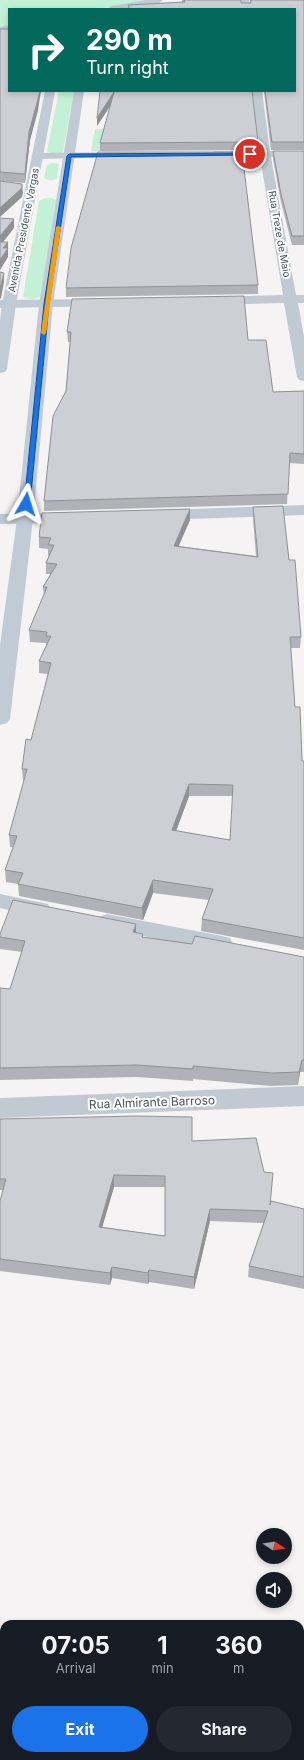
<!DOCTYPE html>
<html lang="en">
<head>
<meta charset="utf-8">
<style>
	:root { --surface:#171b24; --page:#242831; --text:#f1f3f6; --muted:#9ea1a6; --accent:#1a73e8 }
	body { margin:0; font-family:Inter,sans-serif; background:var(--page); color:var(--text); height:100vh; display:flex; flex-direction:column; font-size:15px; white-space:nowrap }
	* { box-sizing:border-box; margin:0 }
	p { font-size:13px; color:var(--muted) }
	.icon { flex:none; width:22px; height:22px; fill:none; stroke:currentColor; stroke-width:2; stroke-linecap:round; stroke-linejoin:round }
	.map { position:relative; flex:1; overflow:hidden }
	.drawer { position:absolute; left:0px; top:1620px; width:304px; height:140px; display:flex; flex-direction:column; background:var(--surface); border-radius:12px 12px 0 0; box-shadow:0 2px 6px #0003 }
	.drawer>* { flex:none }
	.hud { position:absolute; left:8px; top:8px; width:288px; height:84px; border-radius:0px; box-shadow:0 2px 6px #0003; background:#00695c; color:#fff; overflow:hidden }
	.needle { width:26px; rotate:102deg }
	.tools { position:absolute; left:256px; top:1528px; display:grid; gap:8px }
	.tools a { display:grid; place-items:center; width:36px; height:36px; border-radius:50%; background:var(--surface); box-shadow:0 2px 6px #0003; font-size:20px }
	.pin { position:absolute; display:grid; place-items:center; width:34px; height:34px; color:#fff; margin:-17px; border:2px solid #fff; border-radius:50%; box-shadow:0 1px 4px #0007 }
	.me { position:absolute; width:44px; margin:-22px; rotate:6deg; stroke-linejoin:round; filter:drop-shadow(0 0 3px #0008) }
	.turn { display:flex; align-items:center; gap:14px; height:84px; padding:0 12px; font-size:18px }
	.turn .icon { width:52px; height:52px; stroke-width:2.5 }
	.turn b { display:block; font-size:28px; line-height:34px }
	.eta { display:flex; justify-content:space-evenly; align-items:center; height:68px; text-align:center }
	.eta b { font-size:24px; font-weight:700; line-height:28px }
	.action { display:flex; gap:8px; margin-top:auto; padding:8px 12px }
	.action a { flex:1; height:46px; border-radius:24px; background:var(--accent); color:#fff; font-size:16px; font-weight:700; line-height:46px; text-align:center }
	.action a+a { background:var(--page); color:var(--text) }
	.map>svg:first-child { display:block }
	.green { fill:#c3f1d5 }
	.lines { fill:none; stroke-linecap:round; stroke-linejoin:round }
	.street { fill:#c1cad2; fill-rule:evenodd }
	.secondary { fill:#c1cbd6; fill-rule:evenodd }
	.wall { fill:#b0b2b7; fill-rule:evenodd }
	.shaded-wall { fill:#909195 }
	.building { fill:#cdcfd5; stroke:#909195; fill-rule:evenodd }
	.route { fill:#1a73e8; stroke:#114b97 }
	.slow { fill:#f59e0b }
	.labels { text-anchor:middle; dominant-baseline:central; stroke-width:4; stroke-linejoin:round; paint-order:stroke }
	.far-street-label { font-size:10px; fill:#4a5661; stroke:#fff }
	.street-label { font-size:12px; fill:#4a5661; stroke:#fff }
</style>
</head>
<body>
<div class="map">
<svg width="304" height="1760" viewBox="0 0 304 1760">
	<rect width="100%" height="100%" fill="#f5f3f3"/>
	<g class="green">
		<polygon points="0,0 144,0 97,9 9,9 9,26 0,27"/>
		<polygon points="59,91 74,91 63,151 61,153 50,153 47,151"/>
		<polygon points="95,129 137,129 134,151 91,151"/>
		<path d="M 52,163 L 59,164 L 57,178 C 54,181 48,181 44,178 L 47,165 Z"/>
		<path d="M 45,198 L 52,198 L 56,200 L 41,296 C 35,300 30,300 23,297 L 39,201 Z"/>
	</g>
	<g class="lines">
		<g class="street">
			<polygon points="145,0 163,0 159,3 125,9 107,9 111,6"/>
			<polygon points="241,0 249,0 250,9 242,9"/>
			<polygon points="9,25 9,31 0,33 0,27"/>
			<polygon points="252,91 262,91 270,151 304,151 304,157 271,157 296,295 304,295 304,303 298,303 304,337 304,381 299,380 297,377 284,303 215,305 210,304 208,301 210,298 215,297 283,295 260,157 215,157 209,154 215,151 259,151"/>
			<polygon points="127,152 131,153 133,155 131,157 37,159 31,156 37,153"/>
			<polygon points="101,299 106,300 108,303 106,306 0,308 0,300"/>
			<polygon points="304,505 304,515 159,520 153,519 151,515 153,511 159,510"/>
			<polygon points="71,513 77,514 79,518 77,522 71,523 0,524 0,514"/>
			<polygon points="0,894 48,904 51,909 48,914 40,917 0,908"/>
			<polygon points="107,914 222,936 230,938 233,944 230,950 222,952 99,927 96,922 99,917"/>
			<polygon points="304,1086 304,1106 0,1118 0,1098"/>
		</g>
		<g class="secondary">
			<polygon points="45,91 55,91 16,304 7,369 5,372 0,373 0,320 2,304"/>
			<polygon points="74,91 84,91 53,304 33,519 10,719 7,723 0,725 0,645 17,519 39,304"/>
		</g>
	</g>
	<g class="wall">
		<polygon points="182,0 241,0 241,3 250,3 250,0 304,0 304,150 271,150 264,91 295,91 295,9 128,9 128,5 182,2"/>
		<polygon points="0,29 38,110 30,140 25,183 0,181"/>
		<polygon points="100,91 258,142 257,150 100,151 100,143 111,105 97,126"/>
		<polygon points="273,151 304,151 304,245 292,245 281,202 273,159"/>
		<polygon points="245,152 245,160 243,160 258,285 258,294 66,297 66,288"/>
		<polygon points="67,332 248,340 273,392 304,391 304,464 289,463 287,504 44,511 44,501 66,391 70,342 68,342"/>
		<path d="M 253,507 L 289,560 L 301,637 L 300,648 L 291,648 L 295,707 L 302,761 L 304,761 L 304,950 L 201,931 L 202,919 L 209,900 L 153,893 L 143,920 L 19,896 L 18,884 L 6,882 L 5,870 L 13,847 L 10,847 L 9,835 L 24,780 L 23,780 L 22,769 L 31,740 L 48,674 L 39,673 L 39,661 L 46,647 L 46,643 L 30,642 L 29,630 L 44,596 L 43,587 L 51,574 L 46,574 L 46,563 L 49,556 L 48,556 L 48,549 L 39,548 L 39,537 L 190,520 L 178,546 L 256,556 L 253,518 ZM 189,796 L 233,796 L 230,840 L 176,831 Z"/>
		<polygon points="136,924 136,933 143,934 143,937 192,944 304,957 304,1072 300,1072 298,1085 271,1086 193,1079 193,1081 137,1077 0,1080 0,988 10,989 22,952 0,949 0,934"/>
		<path d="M 0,1119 L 192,1141 L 270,1205 L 304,1209 L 304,1289 L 248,1277 L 249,1266 L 264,1223 L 210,1221 L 194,1289 L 149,1282 L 148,1284 L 112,1278 L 110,1285 L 0,1271 L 0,1201 L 3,1190 L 0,1190 ZM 114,1187 L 165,1187 L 165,1236 L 102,1227 Z"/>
		<polygon points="300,1669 304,1670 304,1760 292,1760 292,1756 300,1756"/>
	</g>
	<g class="shaded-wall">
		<polygon points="40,91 41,91 38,110 30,140 25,183 25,174 29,132"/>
		<polygon points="114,92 114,100 97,126 97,118"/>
		<rect x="242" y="152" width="3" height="8"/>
		<polygon points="22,184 23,193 22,197 0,217 0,208"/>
		<polygon points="14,219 14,228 0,246 0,236"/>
		<polygon points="8,242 8,257 0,270 0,260 3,248"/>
		<polygon points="4,273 4,282 1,298 0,299 0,289"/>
		<polygon points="190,509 190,520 174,557 174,546"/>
		<polygon points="189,784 189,796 172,842 172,830"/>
		<polygon points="153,880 153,893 143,920 142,908"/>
		<polygon points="136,924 136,936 133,932"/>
		<polygon points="302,1060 300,1072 298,1085 299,1072"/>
		<polygon points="114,1175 114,1187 99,1238 99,1227"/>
		<polygon points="210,1209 210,1221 194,1289 194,1277"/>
		<polygon points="112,1267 112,1278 110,1285 110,1273"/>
		<polygon points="149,1270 149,1282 148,1284 148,1273"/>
	</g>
	<g class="building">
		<polygon points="184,0 241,0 241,3 251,3 251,0 304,0 304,142 272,142 265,91 295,91 295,9 130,9 128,5 185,2"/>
		<polygon points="0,29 9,29 9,91 40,91 37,103 29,132 25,174 0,172"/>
		<polygon points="100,91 252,91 258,142 100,143 114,92 97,118"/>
		<polygon points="273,151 304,151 304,236 292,236 281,194"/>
		<polygon points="98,152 245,152 242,152 258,285 66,288 71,248"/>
		<polygon points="0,181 22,184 22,188 0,208"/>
		<polygon points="0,218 14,219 0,236"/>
		<polygon points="0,242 8,242 3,248 8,248 0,260"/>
		<polygon points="0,272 4,273 0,289"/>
		<polygon points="244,296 248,340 266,340 273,392 304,391 304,454 290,453 288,494 44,501 53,416 66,391 71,332 67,332 72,299"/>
		<path d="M 283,506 L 289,560 L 295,560 L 301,637 L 290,637 L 295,707 L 300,707 L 302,761 L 304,761 L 304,938 L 202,919 L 213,889 L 153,880 L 142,908 L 18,884 L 23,873 L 5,870 L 17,836 L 9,835 L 27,769 L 22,769 L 26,739 L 31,740 L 51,663 L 39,661 L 51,636 L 46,636 L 47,632 L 29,630 L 47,587 L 43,587 L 57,564 L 46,563 L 54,545 L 48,545 L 51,538 L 39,537 L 42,513 L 190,509 L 174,546 L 258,557 L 253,507 ZM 189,784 L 233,785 L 230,840 L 172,830 Z"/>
		<polygon points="13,900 136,924 133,932 143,934 142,937 192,944 195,936 304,957 304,1060 302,1060 299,1072 272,1073 193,1066 193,1069 137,1065 0,1068 0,988 10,989 25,941 0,937 0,934"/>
		<path d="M 136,1116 L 192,1117 L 192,1141 L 256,1138 L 264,1172 L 273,1173 L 270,1205 L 271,1201 L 304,1209 L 304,1277 L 249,1266 L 268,1211 L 210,1209 L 194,1277 L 149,1270 L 148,1273 L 112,1267 L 110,1273 L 0,1259 L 0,1201 L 6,1179 L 0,1179 L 0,1119 ZM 114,1175 L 165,1176 L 165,1236 L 99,1227 Z"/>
		<polygon points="0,1640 4,1640 4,1756 174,1756 174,1760 0,1760"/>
		<polygon points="300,1669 304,1670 304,1756 300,1755"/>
	</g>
	<polygon class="route" points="250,153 252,155 71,157 49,304 30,504 24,505 44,304 67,156 69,154"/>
	<polygon class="slow" points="58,226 61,227 46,333 44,335 41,333 56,227"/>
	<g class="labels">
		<g class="far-street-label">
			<text transform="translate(23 230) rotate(-79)">Avenida Presidente Vargas</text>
			<text transform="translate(280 234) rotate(80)">Rua Treze de Maio</text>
		</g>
		<g class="street-label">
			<text transform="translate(152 1102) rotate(-2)">Rua Almirante Barroso</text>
		</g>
	</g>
</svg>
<div class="tools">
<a><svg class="needle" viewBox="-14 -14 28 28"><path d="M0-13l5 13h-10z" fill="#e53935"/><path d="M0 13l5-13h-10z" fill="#9ea1a6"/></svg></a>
<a><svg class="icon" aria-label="sound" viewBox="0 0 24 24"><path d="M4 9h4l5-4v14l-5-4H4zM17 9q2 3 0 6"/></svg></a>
</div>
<div class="pin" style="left:250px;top:154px;background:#d93025"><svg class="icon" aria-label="arrive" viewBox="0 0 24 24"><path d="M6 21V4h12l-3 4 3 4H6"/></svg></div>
<svg class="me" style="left:26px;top:504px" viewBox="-20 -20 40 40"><path d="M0-17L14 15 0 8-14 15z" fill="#1a73e8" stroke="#fff" stroke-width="4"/></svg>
<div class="hud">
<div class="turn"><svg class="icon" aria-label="right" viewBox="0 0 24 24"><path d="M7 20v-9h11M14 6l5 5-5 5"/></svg><div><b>290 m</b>Turn right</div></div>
</div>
<section class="drawer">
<div class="eta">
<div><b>07:05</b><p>Arrival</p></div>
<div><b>1</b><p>min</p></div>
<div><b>360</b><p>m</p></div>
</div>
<div class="action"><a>Exit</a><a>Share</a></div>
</section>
</div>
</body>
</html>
